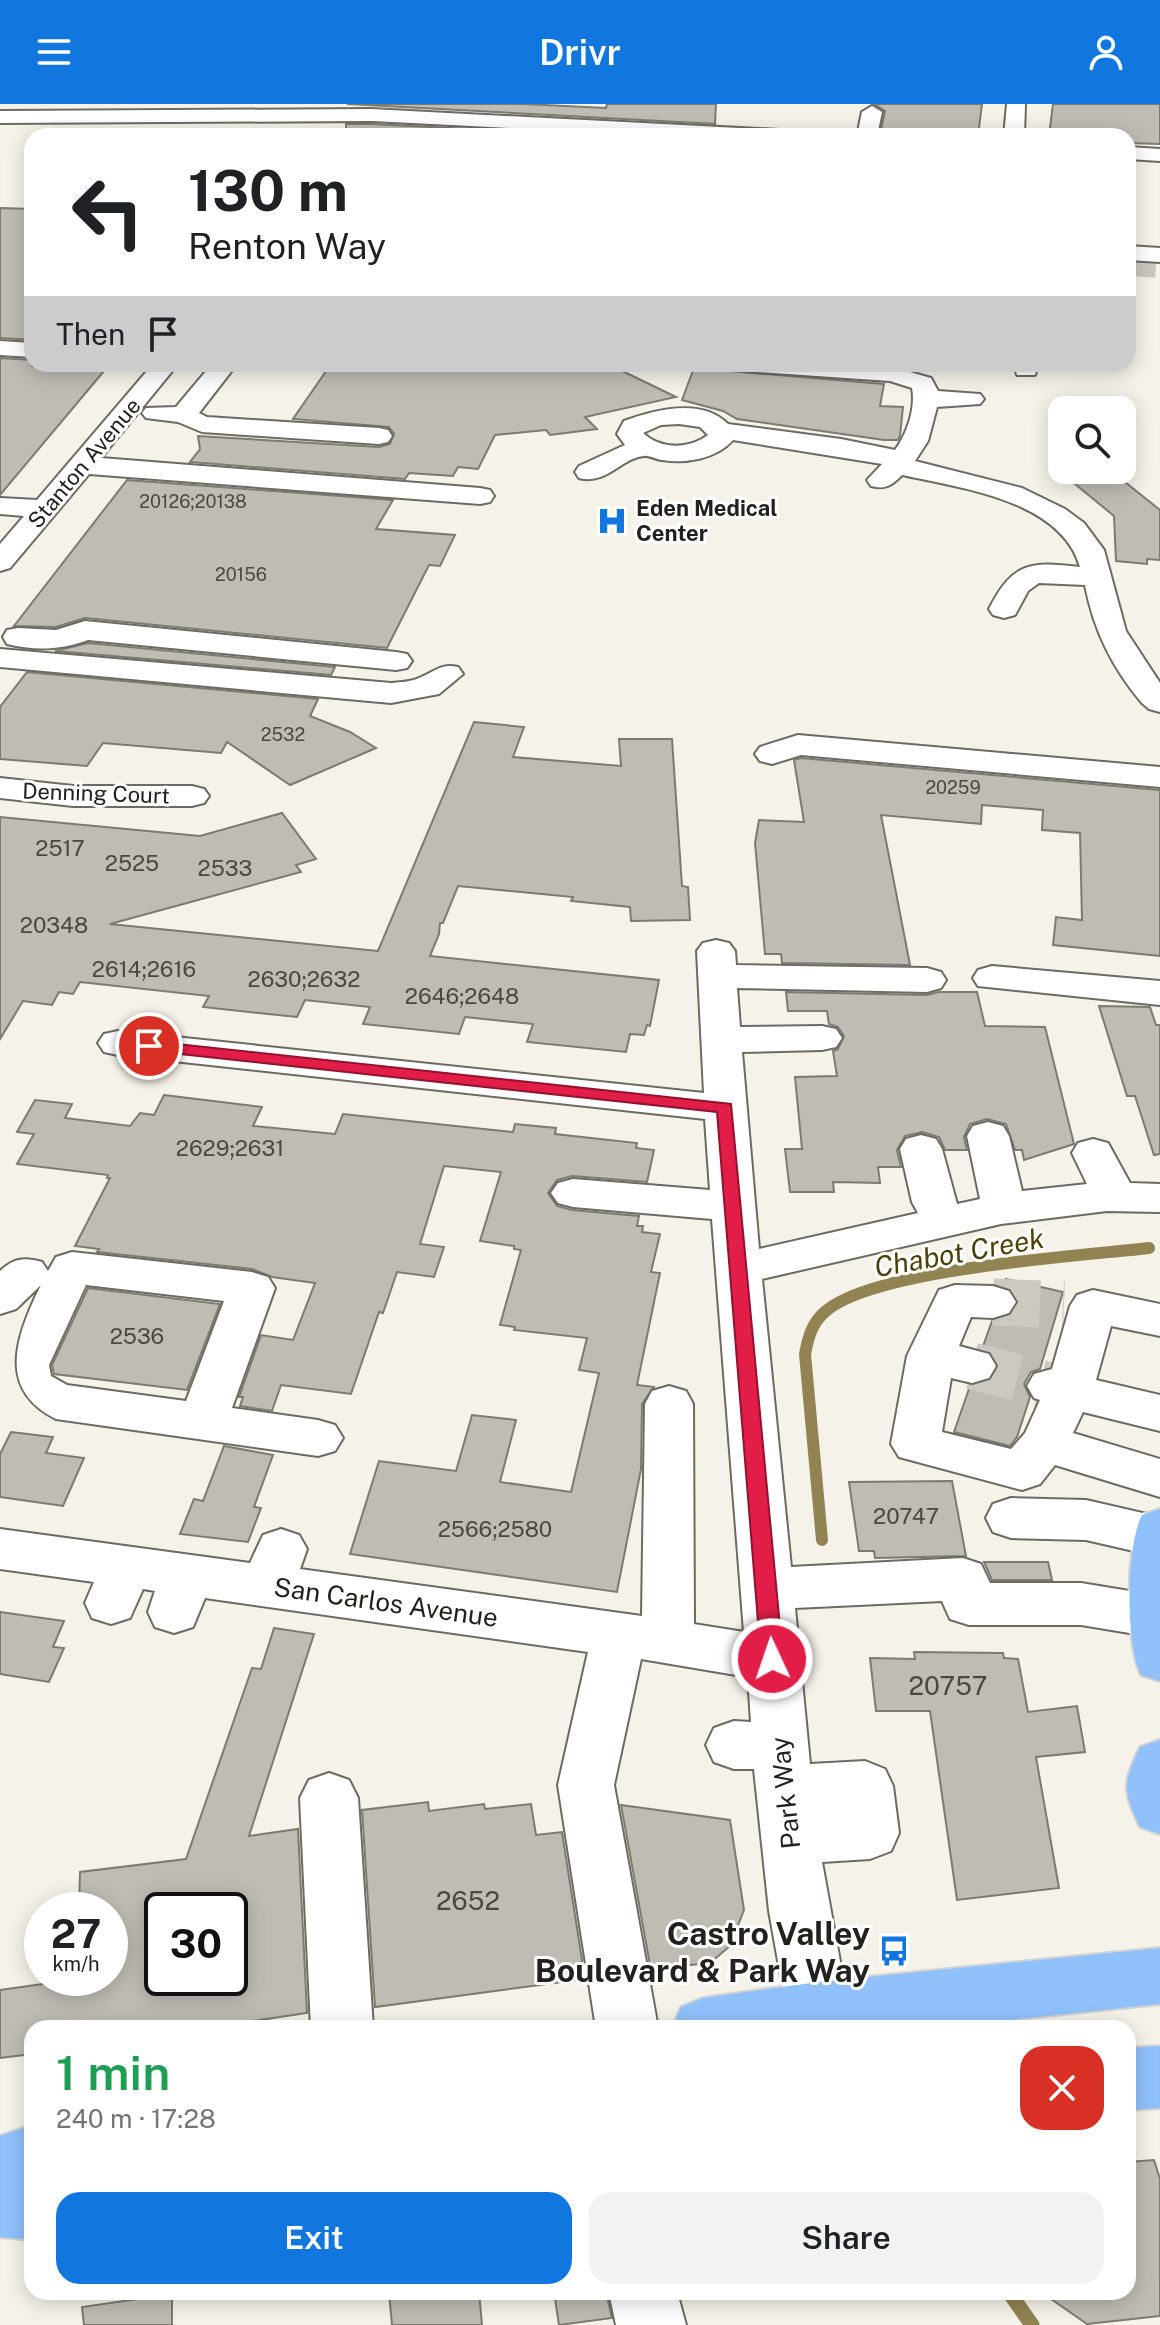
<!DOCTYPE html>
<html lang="en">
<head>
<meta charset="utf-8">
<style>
	:root { --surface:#fff; --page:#f2f2f2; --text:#202124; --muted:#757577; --accent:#1176de }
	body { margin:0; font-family:"Public Sans",sans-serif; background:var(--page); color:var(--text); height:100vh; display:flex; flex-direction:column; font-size:30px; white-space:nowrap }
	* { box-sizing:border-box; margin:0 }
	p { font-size:26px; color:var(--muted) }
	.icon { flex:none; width:44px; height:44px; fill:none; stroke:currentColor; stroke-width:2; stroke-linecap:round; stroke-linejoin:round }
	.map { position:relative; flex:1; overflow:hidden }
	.side { position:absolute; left:24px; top:1916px; width:1112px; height:280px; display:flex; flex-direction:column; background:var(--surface); border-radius:24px; box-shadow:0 4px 20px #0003 }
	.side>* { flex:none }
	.guide { position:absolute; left:24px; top:24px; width:1112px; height:244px; border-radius:24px; box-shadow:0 4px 20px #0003; background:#fff; color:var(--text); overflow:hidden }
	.fabs { position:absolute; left:1048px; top:292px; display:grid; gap:16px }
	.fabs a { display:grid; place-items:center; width:88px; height:88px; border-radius:16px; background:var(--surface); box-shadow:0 4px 20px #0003; font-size:40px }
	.speed { position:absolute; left:24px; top:1788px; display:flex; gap:16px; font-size:40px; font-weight:700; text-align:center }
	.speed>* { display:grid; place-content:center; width:104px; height:104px; border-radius:50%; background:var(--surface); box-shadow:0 4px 20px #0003; line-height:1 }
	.speed small { font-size:20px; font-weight:400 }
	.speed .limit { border:4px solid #111; border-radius:12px; background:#fff; color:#111 }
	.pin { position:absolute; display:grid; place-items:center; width:68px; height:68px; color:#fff; margin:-34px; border:4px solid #fff; border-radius:50%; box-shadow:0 2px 8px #0007 }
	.me { position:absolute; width:88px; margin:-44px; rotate:357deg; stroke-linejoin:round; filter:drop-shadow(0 0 6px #0008) }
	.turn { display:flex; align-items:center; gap:28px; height:168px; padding:0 32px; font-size:36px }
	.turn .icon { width:104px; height:104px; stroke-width:2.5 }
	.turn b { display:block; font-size:56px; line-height:68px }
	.then { display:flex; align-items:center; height:76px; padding:0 32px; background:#0003; gap:16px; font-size:30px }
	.round { display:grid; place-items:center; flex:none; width:84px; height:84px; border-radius:24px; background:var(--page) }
	.headline { display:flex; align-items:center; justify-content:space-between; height:136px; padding:0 32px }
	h1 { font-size:48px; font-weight:600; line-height:60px; color:#1e9e55 }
	.action { display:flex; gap:16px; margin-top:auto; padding:16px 32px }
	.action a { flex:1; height:92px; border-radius:24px; background:var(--accent); color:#fff; font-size:32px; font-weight:600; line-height:92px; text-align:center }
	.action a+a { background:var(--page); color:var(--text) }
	header { display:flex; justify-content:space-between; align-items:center; height:104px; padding:0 32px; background:var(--accent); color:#fff; font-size:36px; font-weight:600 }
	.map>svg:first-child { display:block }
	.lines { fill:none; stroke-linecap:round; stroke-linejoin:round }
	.stream-far1 { stroke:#918452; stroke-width:12 }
	.stream { stroke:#918452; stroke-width:15 }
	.building { fill:#bebcb3; stroke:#7c7a71; stroke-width:2; fill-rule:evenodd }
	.minor-tunnel-far1 { stroke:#cbc9c0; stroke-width:22; stroke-dasharray:22 11; stroke-linecap:butt }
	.minor-tunnel { stroke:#cbc9c0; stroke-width:47; stroke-dasharray:47 23; stroke-linecap:butt }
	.minor-casing { stroke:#6d6a62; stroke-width:4 }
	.major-casing { stroke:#d3d3d2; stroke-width:4 }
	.minor { fill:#fff; fill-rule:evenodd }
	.major { fill:#90c1fb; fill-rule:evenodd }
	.route { fill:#e11d48; stroke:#92132f; stroke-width:2 }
	.labels { text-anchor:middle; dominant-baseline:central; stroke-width:6; stroke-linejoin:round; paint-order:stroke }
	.far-number-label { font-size:18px; fill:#494843 }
	.far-street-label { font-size:22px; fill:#22211e; stroke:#fff }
	.far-poi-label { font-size:22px; font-weight:bold; fill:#22211e; stroke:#fff; text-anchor:start }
	.number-label { font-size:22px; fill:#494843 }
	.street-label { font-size:26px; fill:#22211e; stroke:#fff }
	.near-number-label { font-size:26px; fill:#494843 }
	.water-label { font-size:28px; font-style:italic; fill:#4d3f05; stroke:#fff }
	.near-poi-label { font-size:32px; font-weight:bold; fill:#22211e; stroke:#fff; text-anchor:end }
</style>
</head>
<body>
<header><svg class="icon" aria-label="menu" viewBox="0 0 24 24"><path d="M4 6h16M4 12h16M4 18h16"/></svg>Drivr<svg class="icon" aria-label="person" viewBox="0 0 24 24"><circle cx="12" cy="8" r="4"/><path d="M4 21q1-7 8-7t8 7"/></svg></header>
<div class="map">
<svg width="1160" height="2221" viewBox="0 0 1160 2221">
	<rect width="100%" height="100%" fill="#f5f3e9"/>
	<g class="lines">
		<path class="stream-far1" d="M 822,1436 L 805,1250 C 808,1234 812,1218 826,1207 C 875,1165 1079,1152 1149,1144"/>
		<polyline class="stream" points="1009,2188 1032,2221"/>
	</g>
	<g class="building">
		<polygon points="347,0 524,0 606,4 607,0 716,0 715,20"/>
		<polygon points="874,0 982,0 978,32 881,26 885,7"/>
		<polygon points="1053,0 1160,0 1160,40 1128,39 1128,32 1049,32"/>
		<polygon points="346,20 371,20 607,32 411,32 346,29"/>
		<polygon points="0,104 32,105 32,236 0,234"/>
		<polygon points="0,254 32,256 32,262 104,267 0,391"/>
		<polygon points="331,260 608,260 676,293 585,313 597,325 550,331 546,326 495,331 478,365 458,363 453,372 409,369 405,375 190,358 200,345 198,332 379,343 390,340 394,330 389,323 293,315"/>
		<polygon points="694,264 884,280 880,302 903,303 900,332 898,336 884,336 737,315 723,307 682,296"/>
		<polygon points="1058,366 1110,366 1160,406 1160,456 1147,455 1147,460 1116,457 1114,412"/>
		<polygon points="127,376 393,396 376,425 455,431 440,462 429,461 387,544 85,514 56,523 14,522"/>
		<polygon points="88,539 335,563 331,571 55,547"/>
		<polygon points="27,568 318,595 310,612 350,628 376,644 290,681 227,638 221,649 103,639 87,662 0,655 0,603"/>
		<polygon points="474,618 524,623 513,653 621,662 619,635 672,635 682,782 688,783 690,816 631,817 630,803 571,797 573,793 458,782 443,819 440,819 439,830 430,852 659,876 650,922 647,921 644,931 630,930 626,948 527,938 533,920 465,913 459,930 363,920 370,903 305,896 297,913 203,903 209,892 80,878 73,890 59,888 52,901 23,897 0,935 0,713 200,732 282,709 316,755 296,761 301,768 110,820 378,847"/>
		<polygon points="801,654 1160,686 1160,852 1053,841 1056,813 1082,816 1080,729 1042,726 1043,706 982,701 981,720 881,711 910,861 782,859 781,850 765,850 755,739 759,716 804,718 794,656"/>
		<polygon points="786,888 927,891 939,888 977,888 985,922 1045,923 1074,1040 1024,1056 1022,1046 1015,1046 1006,1020 987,1015 970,1020 964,1033 967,1046 945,1046 939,1033 922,1028 905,1032 897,1046 901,1063 878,1063 880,1079 833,1078 834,1088 790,1088 785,1045 802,1045 795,973 837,972 833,947 838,945 844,932 838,923 829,920 827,907 788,907"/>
		<polygon points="1099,902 1150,903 1156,921 1160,921 1160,1050 1154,1051 1135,992 1127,992"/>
		<polygon points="164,991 262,1003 253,1022 335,1030 343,1010 513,1028 515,1020 556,1024 555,1030 637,1039 636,1044 654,1046 647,1078 572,1072 557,1076 548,1089 557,1102 572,1106 639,1112 637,1122 643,1122 642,1128 660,1130 651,1168 660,1169 637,1281 654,1283 642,1300 641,1365 617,1488 350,1450 379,1357 456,1367 472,1311 516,1316 500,1378 571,1388 599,1269 579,1266 587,1234 514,1226 515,1223 500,1221 521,1146 514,1145 514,1142 480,1137 501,1068 444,1062 420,1140 444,1143 434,1173 397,1168 383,1209 379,1208 351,1290 281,1281 272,1307 240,1302 243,1293 239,1293 261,1231 293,1236 315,1179 272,1173 252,1165 97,1148 99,1145 75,1142 110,1074 107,1074 108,1071 17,1060 34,1030 17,1028 35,996 72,1000 65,1014 130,1022 140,1009 154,1011"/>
		<polygon points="1006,1175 1063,1188 1040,1265 1031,1268 1024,1280 1030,1293 1017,1333 1010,1342 954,1328 970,1282 990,1277 999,1264 992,1248 982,1245 992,1217 1010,1212 1019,1200 1012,1185 1004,1182"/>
		<polygon points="88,1184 220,1200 187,1286 54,1270 52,1261"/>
		<polygon points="11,1328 53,1333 46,1349 84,1354 63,1402 0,1393 0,1350"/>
		<polygon points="224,1342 273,1351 254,1403 261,1404 248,1438 180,1430 194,1395 203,1397"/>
		<polygon points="952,1377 966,1452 875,1454 874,1447 859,1447 849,1378"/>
		<polygon points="984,1458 1048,1458 1052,1476 992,1476"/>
		<polygon points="0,1508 64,1517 53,1543 64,1544 49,1578 0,1570"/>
		<path d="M 274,1524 L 314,1530 L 249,1732 L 298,1725 L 307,1909 L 206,1924 L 32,1924 L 32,1950 L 0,1954 L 0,1886 L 85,1874 L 110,1874 L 110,1806 L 79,1806 L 80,1768 L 186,1755 L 252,1564 L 261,1565 ZM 162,1806 L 230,1806 L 230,1874 L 162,1874 Z"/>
		<polygon points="914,1548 1003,1549 1004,1554 1018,1555 1028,1608 1077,1602 1085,1648 1036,1653 1059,1784 957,1796 930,1607 876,1607 870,1554 915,1555"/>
		<polygon points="428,1698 429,1707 484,1700 485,1705 531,1700 536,1731 562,1728 585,1875 375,1903 362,1706"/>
		<polygon points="621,1701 730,1716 744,1806 730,1842 710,1859 660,1864 650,1861"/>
		<polygon points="1154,2056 1160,2075 1160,2212 1087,2220 1041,2188 1128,2188 1128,2058"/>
		<polygon points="389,2188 479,2188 482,2221 392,2221"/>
		<polygon points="554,2188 606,2188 612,2214 559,2221"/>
		<polygon points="172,2190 172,2221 84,2221 82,2203"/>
	</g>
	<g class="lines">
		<polyline class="minor-tunnel-far1" points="1134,161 1160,163"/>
		<g class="minor-tunnel">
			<polyline points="993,1198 1064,1201"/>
			<polyline points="972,1262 1051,1282"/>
		</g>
		<g class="minor-casing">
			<g id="minor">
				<polygon points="1007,0 1025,0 1024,32 1004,32"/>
				<polygon points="872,2 882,8 877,32 857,32 862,8"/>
				<polygon points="371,5 780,26 790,32 666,32 371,17 0,19 0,7"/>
				<polygon points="1128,43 1160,45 1160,57 1128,55"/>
				<polygon points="1128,142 1160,144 1160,158 1128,156"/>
				<polygon points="0,237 32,239 32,253 0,251"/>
				<polygon points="153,260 178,260 101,354 480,384 490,386 494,392 490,398 480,400 89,370 10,464 0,467 0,440 24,412 0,410 0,394 37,396"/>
				<polygon points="212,260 237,260 199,309 207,313 379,324 388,326 392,332 388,338 379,340 202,328 178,318 146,314 142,309 146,304 176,303"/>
				<path d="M 731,260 L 892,263 L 931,274 L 938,287 L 980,290 L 984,295 L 980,300 L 937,303 L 928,337 L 915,357 L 1022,384 L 1065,405 L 1084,419 L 1104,446 L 1126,527 L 1160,579 L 1160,608 L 1149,605 L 1142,599 C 1112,563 1094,527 1085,481 L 1039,479 L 1028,487 L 1015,511 L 1004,514 L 993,511 L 989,505 C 1013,458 1030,457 1080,463 C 1061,396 961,384 902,371 C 892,381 886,386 871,382 L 867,376 L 882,360 L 733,336 C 716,355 686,360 662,356 C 657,356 649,351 644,352 C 621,354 607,381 579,374 L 575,368 L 579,362 L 625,341 L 617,330 L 624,317 C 654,306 701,293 728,320 L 841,335 L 895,346 C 907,330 916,304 912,284 L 890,277 L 743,267 L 734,265 ZM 679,320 L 700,323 L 708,331 C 689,345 661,346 643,329 L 661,321 Z"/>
				<polygon points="1014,260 1038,260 1035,271 1017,271"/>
				<path d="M 85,517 L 396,548 L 407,550 L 412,557 L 407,564 L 396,566 L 88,536 C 61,546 35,547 7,540 L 3,533 L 7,526 L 18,524 L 56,526 Z"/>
				<path d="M 0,545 L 391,579 C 400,578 411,578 419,574 C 435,568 440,559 458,563 L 463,570 L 439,590 L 391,599 L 0,563 Z"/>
				<polygon points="798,631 1160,663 1160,683 801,651 772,660 760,657 755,650 760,643"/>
				<polygon points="0,674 73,682 192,682 204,685 209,692 204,699 192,702 73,702 0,694"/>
				<polygon points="716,836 729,839 735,847 736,861 927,864 941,868 946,876 941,884 927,888 737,884 740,923 822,922 836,925 842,934 836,943 822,946 742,948 759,1145 918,1109 912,1098 900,1045 906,1035 921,1031 936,1035 942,1045 957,1100 980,1095 967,1032 973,1022 988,1018 1003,1022 1009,1032 1022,1087 1087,1080 1072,1049 1078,1039 1093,1035 1108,1039 1130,1079 1160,1080 1160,1108 1107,1107 1001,1120 762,1175 791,1463 963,1454 981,1460 990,1479 1081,1479 1160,1492 1160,1534 1081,1521 969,1521 950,1515 942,1497 795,1504 810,1660 865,1657 885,1665 893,1682 899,1729 891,1747 870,1755 822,1758 849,1907 842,1924 794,1924 787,1907 769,1807 754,1665 734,1665 714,1658 706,1641 714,1624 734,1617 751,1618 748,1573 641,1555 614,1681 658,1924 596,1924 558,1681 588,1548 205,1494 193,1523 174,1529 155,1523 148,1508 155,1487 143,1485 130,1514 111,1520 92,1514 85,1499 94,1478 0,1465 0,1425 250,1459 263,1431 281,1425 299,1431 307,1445 300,1465 642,1512 645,1300 652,1287 669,1282 686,1287 693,1300 694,1520 744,1528 712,1115 573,1103 558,1099 551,1089 558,1079 573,1075 710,1086 705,1015 118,951 104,948 98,939 104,930 118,927 704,989 697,847 703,839"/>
				<polygon points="992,862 1160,877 1160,901 978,882 973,874 978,866"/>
				<path d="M 72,1148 L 252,1168 L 268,1173 L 275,1184 L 232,1304 L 318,1316 L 335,1321 L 343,1334 L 335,1347 L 318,1352 L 56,1315 C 0,1287 12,1239 41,1181 L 16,1205 L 0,1210 L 0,1167 C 14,1154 24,1153 42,1158 L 48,1167 L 56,1153 ZM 86,1181 L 224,1197 L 186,1297 L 67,1281 L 51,1272 L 49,1261 Z"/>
				<polygon points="955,1181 993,1182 1009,1187 1016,1198 1009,1209 993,1214 971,1213 959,1242 989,1250 996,1262 989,1274 972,1279 951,1274 942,1328 1011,1345 1025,1329 1040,1296 1034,1294 1027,1282 1034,1270 1052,1265 1070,1202 1077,1191 1093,1186 1160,1200 1160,1232 1111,1222 1096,1276 1160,1291 1160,1327 1083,1308 1073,1329 1160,1355 1160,1393 1055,1361 1040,1380 1022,1386 899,1353 891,1340 907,1252 939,1186"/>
				<polygon points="1011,1394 1086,1396 1160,1413 1160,1453 1086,1436 1011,1434 993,1428 986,1414 993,1400"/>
				<polygon points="329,1669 349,1676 358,1694 373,1924 311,1924 300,1694 309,1676"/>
				<polygon points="609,2188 677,2188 686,2221 616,2221"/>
			</g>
		</g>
		<g class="major-casing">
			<g id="major">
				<path d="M 1160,1405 L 1160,1577 L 1141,1571 C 1125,1540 1126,1441 1142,1411 Z"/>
				<path d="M 1160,1636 L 1160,1730 L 1140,1723 C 1122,1686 1123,1679 1140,1643 Z"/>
				<polygon points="1160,1844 1160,1900 935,1924 672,1924 681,1903 703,1894 818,1878"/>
				<polygon points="1160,1942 1160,2004 1128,2006 1128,1944"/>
				<polygon points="32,2021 32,2136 0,2133 0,2032"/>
			</g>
		</g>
		<use href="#minor" class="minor"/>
		<use href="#major" class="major"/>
	</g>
	<polygon class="route" points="149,937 731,1000 783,1555 780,1561 772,1564 764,1561 761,1555 717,1008 143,946 140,942 143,938"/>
	<defs>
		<g id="hospital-bare" transform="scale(2.4)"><path d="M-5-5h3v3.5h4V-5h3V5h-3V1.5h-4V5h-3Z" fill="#1176de" stroke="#fff" stroke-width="2.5" paint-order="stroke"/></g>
		<g id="bus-bare" transform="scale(2.4)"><path d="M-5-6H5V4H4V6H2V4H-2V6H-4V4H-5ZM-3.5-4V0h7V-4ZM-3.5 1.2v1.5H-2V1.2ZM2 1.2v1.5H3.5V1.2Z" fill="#1176de" stroke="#fff" stroke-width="2.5" paint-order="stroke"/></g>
	</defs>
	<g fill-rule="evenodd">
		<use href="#hospital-bare" x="612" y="417"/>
		<use href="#bus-bare" x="894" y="1847"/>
	</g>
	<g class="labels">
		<g class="far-number-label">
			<text x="193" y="397">20126;20138</text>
			<text x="241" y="470">20156</text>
			<text x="283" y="630">2532</text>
			<text x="953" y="683">20259</text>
		</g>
		<g class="far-street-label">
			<text transform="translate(84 359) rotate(-50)">Stanton Avenue</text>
			<text transform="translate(96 689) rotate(2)">Denning Court</text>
		</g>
		<g class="far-poi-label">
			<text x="636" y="404">Eden Medical<tspan x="636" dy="25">Center</tspan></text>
		</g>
		<g class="number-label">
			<text x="60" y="744">2517</text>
			<text x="132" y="759">2525</text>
			<text x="225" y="764">2533</text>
			<text x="54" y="821">20348</text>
			<text x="144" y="865">2614;2616</text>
			<text x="304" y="875">2630;2632</text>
			<text x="462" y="892">2646;2648</text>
			<text x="230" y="1044">2629;2631</text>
			<text x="137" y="1232">2536</text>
			<text x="906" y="1412">20747</text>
			<text x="495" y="1425">2566;2580</text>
		</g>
		<g class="street-label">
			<text transform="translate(386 1498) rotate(8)">San Carlos Avenue</text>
			<text transform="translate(785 1689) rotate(-96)">Park Way</text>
		</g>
		<g class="near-number-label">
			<text x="948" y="1581">20757</text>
			<text x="468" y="1796">2652</text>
		</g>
		<g class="water-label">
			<text transform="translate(959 1148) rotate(-10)">Chabot Creek</text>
		</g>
		<g class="near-poi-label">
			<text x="870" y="1829">Castro Valley<tspan x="870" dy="37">Boulevard &amp; Park Way</tspan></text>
		</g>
	</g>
</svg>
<div class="fabs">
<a><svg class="icon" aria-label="search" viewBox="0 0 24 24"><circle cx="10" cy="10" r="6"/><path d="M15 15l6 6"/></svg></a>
</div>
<div class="speed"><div>27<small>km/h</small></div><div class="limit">30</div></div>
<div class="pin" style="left:149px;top:942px;background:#d93025"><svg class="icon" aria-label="arrive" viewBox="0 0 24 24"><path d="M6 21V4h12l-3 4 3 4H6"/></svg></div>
<svg class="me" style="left:772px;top:1555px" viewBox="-20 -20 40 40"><circle r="17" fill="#e11d48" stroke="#fff" stroke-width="3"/><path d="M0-11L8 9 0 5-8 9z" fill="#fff"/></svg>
<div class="guide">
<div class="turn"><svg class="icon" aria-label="left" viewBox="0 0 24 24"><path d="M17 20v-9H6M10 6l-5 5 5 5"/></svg><div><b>130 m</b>Renton Way</div></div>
<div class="then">Then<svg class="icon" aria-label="arrive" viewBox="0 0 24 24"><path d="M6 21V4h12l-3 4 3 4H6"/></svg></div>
</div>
<section class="side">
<div class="headline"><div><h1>1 min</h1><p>240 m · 17:28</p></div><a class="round" style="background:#d93025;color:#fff"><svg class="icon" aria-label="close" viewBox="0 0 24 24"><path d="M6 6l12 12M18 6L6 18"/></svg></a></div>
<div class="action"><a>Exit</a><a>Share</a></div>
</section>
</div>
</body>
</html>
